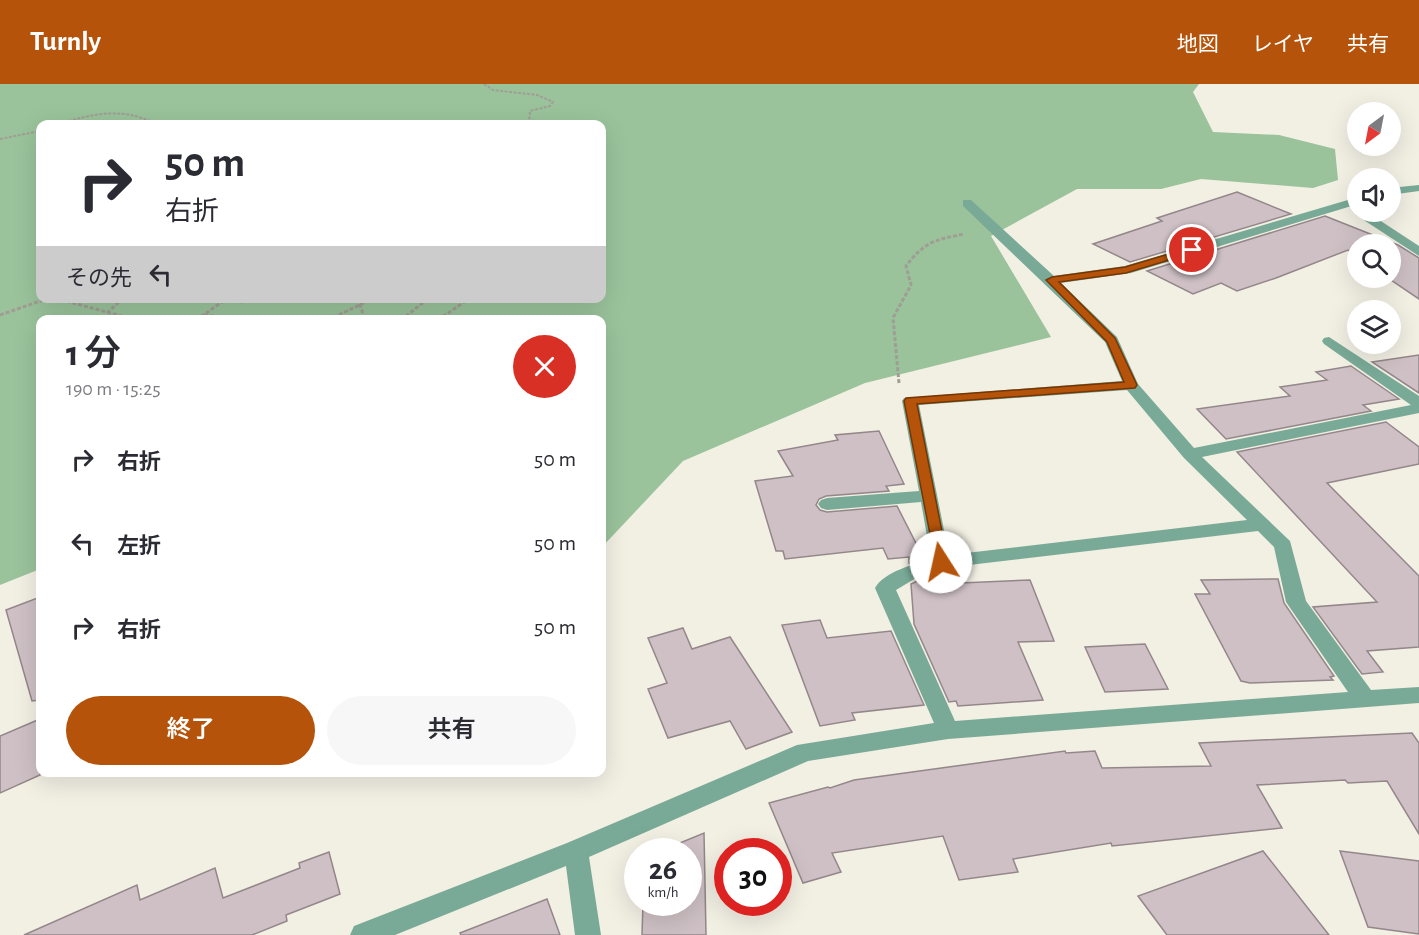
<!DOCTYPE html>
<html lang="ja">
<head>
<meta charset="utf-8">
<style>
	:root { --surface:#fff; --page:#f7f7f7; --text:#2b2b33; --muted:#7c7c81; --accent:#b45309 }
	body { margin:0; font-family:"Alegreya Sans","Noto Sans JP",sans-serif; background:var(--page); color:var(--text); height:100vh; display:flex; flex-direction:column; font-size:22px; white-space:nowrap }
	* { box-sizing:border-box; margin:0 }
	p { font-size:20px; color:var(--muted) }
	.icon { flex:none; width:33px; height:33px; fill:none; stroke:currentColor; stroke-width:2; stroke-linecap:round; stroke-linejoin:round }
	.map { position:relative; flex:1; overflow:hidden }
	.side { position:absolute; left:36px; top:231px; width:570px; height:462px; display:flex; flex-direction:column; background:var(--surface); border-radius:12px; box-shadow:0 6px 24px #0002 }
	.side>* { flex:none }
	.hud { position:absolute; left:36px; top:36px; width:570px; height:183px; border-radius:12px; box-shadow:0 6px 24px #0002; background:#fff; color:var(--text); overflow:hidden }
	.needle { width:39px; rotate:212deg }
	.controls { position:absolute; left:1347px; top:18px; display:grid; gap:12px }
	.controls a { display:grid; place-items:center; width:54px; height:54px; border-radius:50%; background:var(--surface); box-shadow:0 6px 24px #0002; font-size:30px }
	.speed { position:absolute; left:624px; top:754px; display:flex; gap:12px; font-size:30px; font-weight:700; text-align:center }
	.speed>* { display:grid; place-content:center; width:78px; height:78px; border-radius:50%; background:var(--surface); box-shadow:0 6px 24px #0002; line-height:1 }
	.speed small { font-size:15px; font-weight:400 }
	.speed .limit { border:9px solid #d22; background:#fff; color:#111 }
	.pin { position:absolute; display:grid; place-items:center; width:51px; height:51px; color:#fff; margin:-26px; border:3px solid #fff; border-radius:50%; box-shadow:0 2px 6px #0007 }
	.me { position:absolute; width:66px; margin:-33px; rotate:350deg; stroke-linejoin:round; filter:drop-shadow(0 0 4px #0008) }
	.turn { display:flex; align-items:center; gap:21px; height:126px; padding:0 30px; font-size:27px }
	.turn .icon { width:78px; height:78px; stroke-width:2.5 }
	.turn b { display:block; font-size:42px; line-height:51px }
	.then { display:flex; align-items:center; height:57px; padding:0 30px; background:#0003; gap:12px; font-size:22px }
	.round { display:grid; place-items:center; flex:none; width:63px; height:63px; border-radius:32px; background:var(--page) }
	.overview { display:flex; align-items:center; justify-content:space-between; height:102px; padding:0 30px }
	h1 { font-size:36px; font-weight:600; line-height:45px }
	.primary-button { display:flex; gap:12px; margin-top:auto; padding:12px 30px }
	.primary-button a { flex:1; height:69px; border-radius:36px; background:var(--accent); color:#fff; font-size:24px; font-weight:600; line-height:69px; text-align:center }
	.primary-button a+a { background:var(--page); color:var(--text) }
	ul { padding:0; list-style:none }
	li { display:flex; align-items:center; gap:18px; height:84px; padding:0 30px }
	li div { flex:1 }
	li b { display:block; font-size:22px }
	li em { font-style:normal }
	header { display:flex; align-items:center; gap:36px; box-sizing:border-box; height:84px; padding:0 30px; background:var(--accent); color:#fff }
	header strong { font-size:28px }
	nav { display:flex; gap:33px; margin-inline-start:auto; font-size:21px }
	.map>svg:first-child { display:block }
	.forest { fill:#9ac39b; fill-rule:evenodd }
	.building { fill:#cec0c4; stroke:#94878b; stroke-width:1.5 }
	.lines { fill:none; stroke-linecap:round; stroke-linejoin:round }
	.path-far1 { stroke:#a09e94; stroke-width:2; stroke-dasharray:3 1.5; stroke-linecap:butt }
	.path { stroke:#a09e94; stroke-width:3; stroke-dasharray:4 2; stroke-linecap:butt }
	.minor { fill:#79aa97; fill-rule:evenodd }
	.route { fill:#b45309; stroke:#753606; stroke-width:1.5 }
</style>
</head>
<body>
<header>
<strong>Turnly</strong>
<nav><a>地図</a><a>レイヤ</a><a>共有</a></nav>
</header>
<div class="map">
<svg width="1419" height="851" viewBox="0 0 1419 851">
	<rect width="100%" height="100%" fill="#f2efe3"/>
	<path class="forest" d="M 0,0 L 1199,0 L 1193,8 L 1213,48 L 1279,51 L 1335,65 L 1338,96 L 1313,104 L 1201,95 L 1161,105 L 1077,105 L 991,152 L 1051,253 L 865,299 L 683,377 L 602,463 L 602,236 L 40,236 L 40,485 L 0,501 ZM 40,40 L 602,40 L 602,214 L 40,214 Z"/>
	<g class="building">
		<polygon points="1237,108 1291,130 1130,178 1093,160 1162,137 1157,134"/>
		<polygon points="1325,132 1398,161 1419,174 1419,215 1388,194 1390,194 1390,160 1358,160 1358,172 1348,166 1276,194 1237,207 1221,199 1193,210 1147,187"/>
		<polygon points="1419,271 1419,309 1372,278"/>
		<polygon points="1351,282 1399,315 1363,321 1371,327 1226,355 1197,325 1290,312 1280,303 1327,296 1316,288"/>
		<polygon points="1386,338 1419,363 1419,380 1327,399 1419,492 1419,563 1367,567 1383,588 1362,590 1313,523 1377,518 1237,368"/>
		<polygon points="879,347 904,400 886,402 889,407 826,412 819,415 816,421 820,426 827,428 897,422 924,475 909,479 909,473 888,475 883,464 785,475 783,467 776,467 755,397 793,392 778,367 838,356 835,351"/>
		<polygon points="933,490 938,500 1030,496 1054,557 1018,558 1043,616 958,622 956,617 949,618 914,540 911,500"/>
		<polygon points="1278,495 1284,519 1334,592 1330,593 1333,596 1250,599 1241,597 1195,510 1210,510 1201,496"/>
		<polygon points="40,513 40,616 32,617 6,526"/>
		<polygon points="820,536 827,554 891,547 924,621 852,629 855,636 820,642 782,541"/>
		<polygon points="683,544 692,565 730,553 792,648 746,665 730,637 668,654 648,605 667,599 648,554"/>
		<polygon points="1145,560 1168,605 1105,608 1085,563"/>
		<polygon points="40,635 40,691 0,709 0,652"/>
		<polygon points="1412,649 1419,659 1419,750 1387,697 1348,699 1345,696 1257,701 1282,744 1112,762 1111,759 1013,775 1018,788 959,796 943,752 832,769 841,788 803,799 769,719 828,703 830,704 854,696 1065,667 1066,669 1095,667 1102,684 1211,682 1199,659"/>
		<polygon points="704,749 706,851 642,851 643,819 688,819 688,768 658,768"/>
		<polygon points="1263,767 1329,851 1167,851 1138,812"/>
		<polygon points="1340,767 1419,777 1419,850 1368,843"/>
		<polygon points="329,768 340,810 286,831 287,837 252,851 24,851 137,801 140,816 215,784 223,814 300,784 299,779"/>
		<polygon points="547,815 560,851 461,851 460,849"/>
	</g>
	<g class="lines">
		<g class="path-far1">
			<polyline points="484,0 493,6 537,11 553,18 550,22 530,27 529,40"/>
			<path d="M 60,40 C 94,29 123,23 156,40"/>
			<polyline points="0,55 40,47"/>
		</g>
		<g class="path">
			<polyline points="55,214 136,236"/>
			<polyline points="358,214 365,236"/>
			<polyline points="121,217 200,215 241,218 266,214"/>
			<polyline points="107,229 121,216"/>
			<polyline points="0,231 49,214"/>
			<polyline points="204,231 244,236"/>
			<polyline points="408,232 433,236"/>
			<polyline points="196,236 222,218"/>
			<polyline points="328,236 374,214"/>
			<polyline points="401,236 429,214"/>
			<polyline points="438,236 470,214"/>
			<path d="M 899,299 L 893,234 L 911,201 L 906,182 C 924,158 936,155 965,150"/>
		</g>
		<g class="minor">
			<polygon points="1419,101 1419,107 1390,111 1390,104"/>
			<path d="M 1358,113 L 1358,120 L 1131,189 L 1061,199 L 1117,253 L 1138,300 L 1194,364 L 1411,321 L 1324,260 L 1322,257 L 1324,254 L 1329,253 L 1419,312 L 1419,329 L 1202,373 L 1290,457 L 1306,517 L 1371,606 L 1419,603 L 1419,619 L 948,655 L 808,677 L 589,773 L 601,851 L 575,851 L 566,782 L 395,851 L 350,851 L 354,842 L 567,759 L 797,661 L 934,639 L 875,504 C 885,487 913,481 931,475 L 921,418 L 827,426 L 821,424 L 818,420 L 821,416 L 827,414 L 919,407 L 902,317 L 904,314 L 1122,297 L 1105,258 L 963,122 L 963,116 L 971,116 L 1054,192 L 1125,182 ZM 1127,306 L 1184,374 L 1247,436 L 949,471 L 919,321 ZM 1258,447 L 1274,463 L 1286,518 L 1348,608 L 955,637 L 896,506 L 916,494 L 943,484 Z"/>
			<polygon points="1356,125 1367,128 1419,162 1419,172 1356,131"/>
		</g>
	</g>
	<polygon class="route" points="1192,163 1196,164 1196,168 1126,189 1059,198 1115,254 1137,301 1135,304 917,320 948,478 946,481 936,481 904,317 906,314 1124,298 1107,258 1046,196 1052,193 1125,183"/>
</svg>
<div class="controls">
<a><svg class="needle" viewBox="-14 -14 28 28"><path d="M0-13l5 13h-10z" fill="#e53935"/><path d="M0 13l5-13h-10z" fill="#7c7c81"/></svg></a>
<a><svg class="icon" aria-label="sound" viewBox="0 0 24 24"><path d="M4 9h4l5-4v14l-5-4H4zM17 9q2 3 0 6"/></svg></a>
<a><svg class="icon" aria-label="search" viewBox="0 0 24 24"><circle cx="10" cy="10" r="6"/><path d="M15 15l6 6"/></svg></a>
<a><svg class="icon" aria-label="layers" viewBox="0 0 24 24"><path d="M12 4l9 5-9 5-9-5zM3 14l9 5 9-5"/></svg></a>
</div>
<div class="speed"><div>26<small>km/h</small></div><div class="limit">30</div></div>
<div class="pin" style="left:1192px;top:166px;background:#d93025"><svg class="icon" aria-label="arrive" viewBox="0 0 24 24"><path d="M6 21V4h12l-3 4 3 4H6"/></svg></div>
<svg class="me" style="left:941px;top:478px" viewBox="-20 -20 40 40"><circle r="19" fill="#fff"/><path d="M0-13L10 11 0 6-10 11z" fill="#b45309"/></svg>
<div class="hud">
<div class="turn"><svg class="icon" aria-label="right" viewBox="0 0 24 24"><path d="M7 20v-9h11M14 6l5 5-5 5"/></svg><div><b>50 m</b>右折</div></div>
<div class="then">その先<svg class="icon" aria-label="left" viewBox="0 0 24 24"><path d="M17 20v-9H6M10 6l-5 5 5 5"/></svg></div>
</div>
<section class="side">
<div class="overview"><div><h1>1 分</h1><p>190 m · 15:25</p></div><a class="round" style="background:#d93025;color:#fff"><svg class="icon" aria-label="close" viewBox="0 0 24 24"><path d="M6 6l12 12M18 6L6 18"/></svg></a></div>
<ul>
<li><svg class="icon" aria-label="right" viewBox="0 0 24 24"><path d="M7 20v-9h11M14 6l5 5-5 5"/></svg><div><b>右折</b></div><em>50 m</em></li>
<li><svg class="icon" aria-label="left" viewBox="0 0 24 24"><path d="M17 20v-9H6M10 6l-5 5 5 5"/></svg><div><b>左折</b></div><em>50 m</em></li>
<li><svg class="icon" aria-label="right" viewBox="0 0 24 24"><path d="M7 20v-9h11M14 6l5 5-5 5"/></svg><div><b>右折</b></div><em>50 m</em></li>
</ul>
<div class="primary-button"><a>終了</a><a>共有</a></div>
</section>
</div>
</body>
</html>
